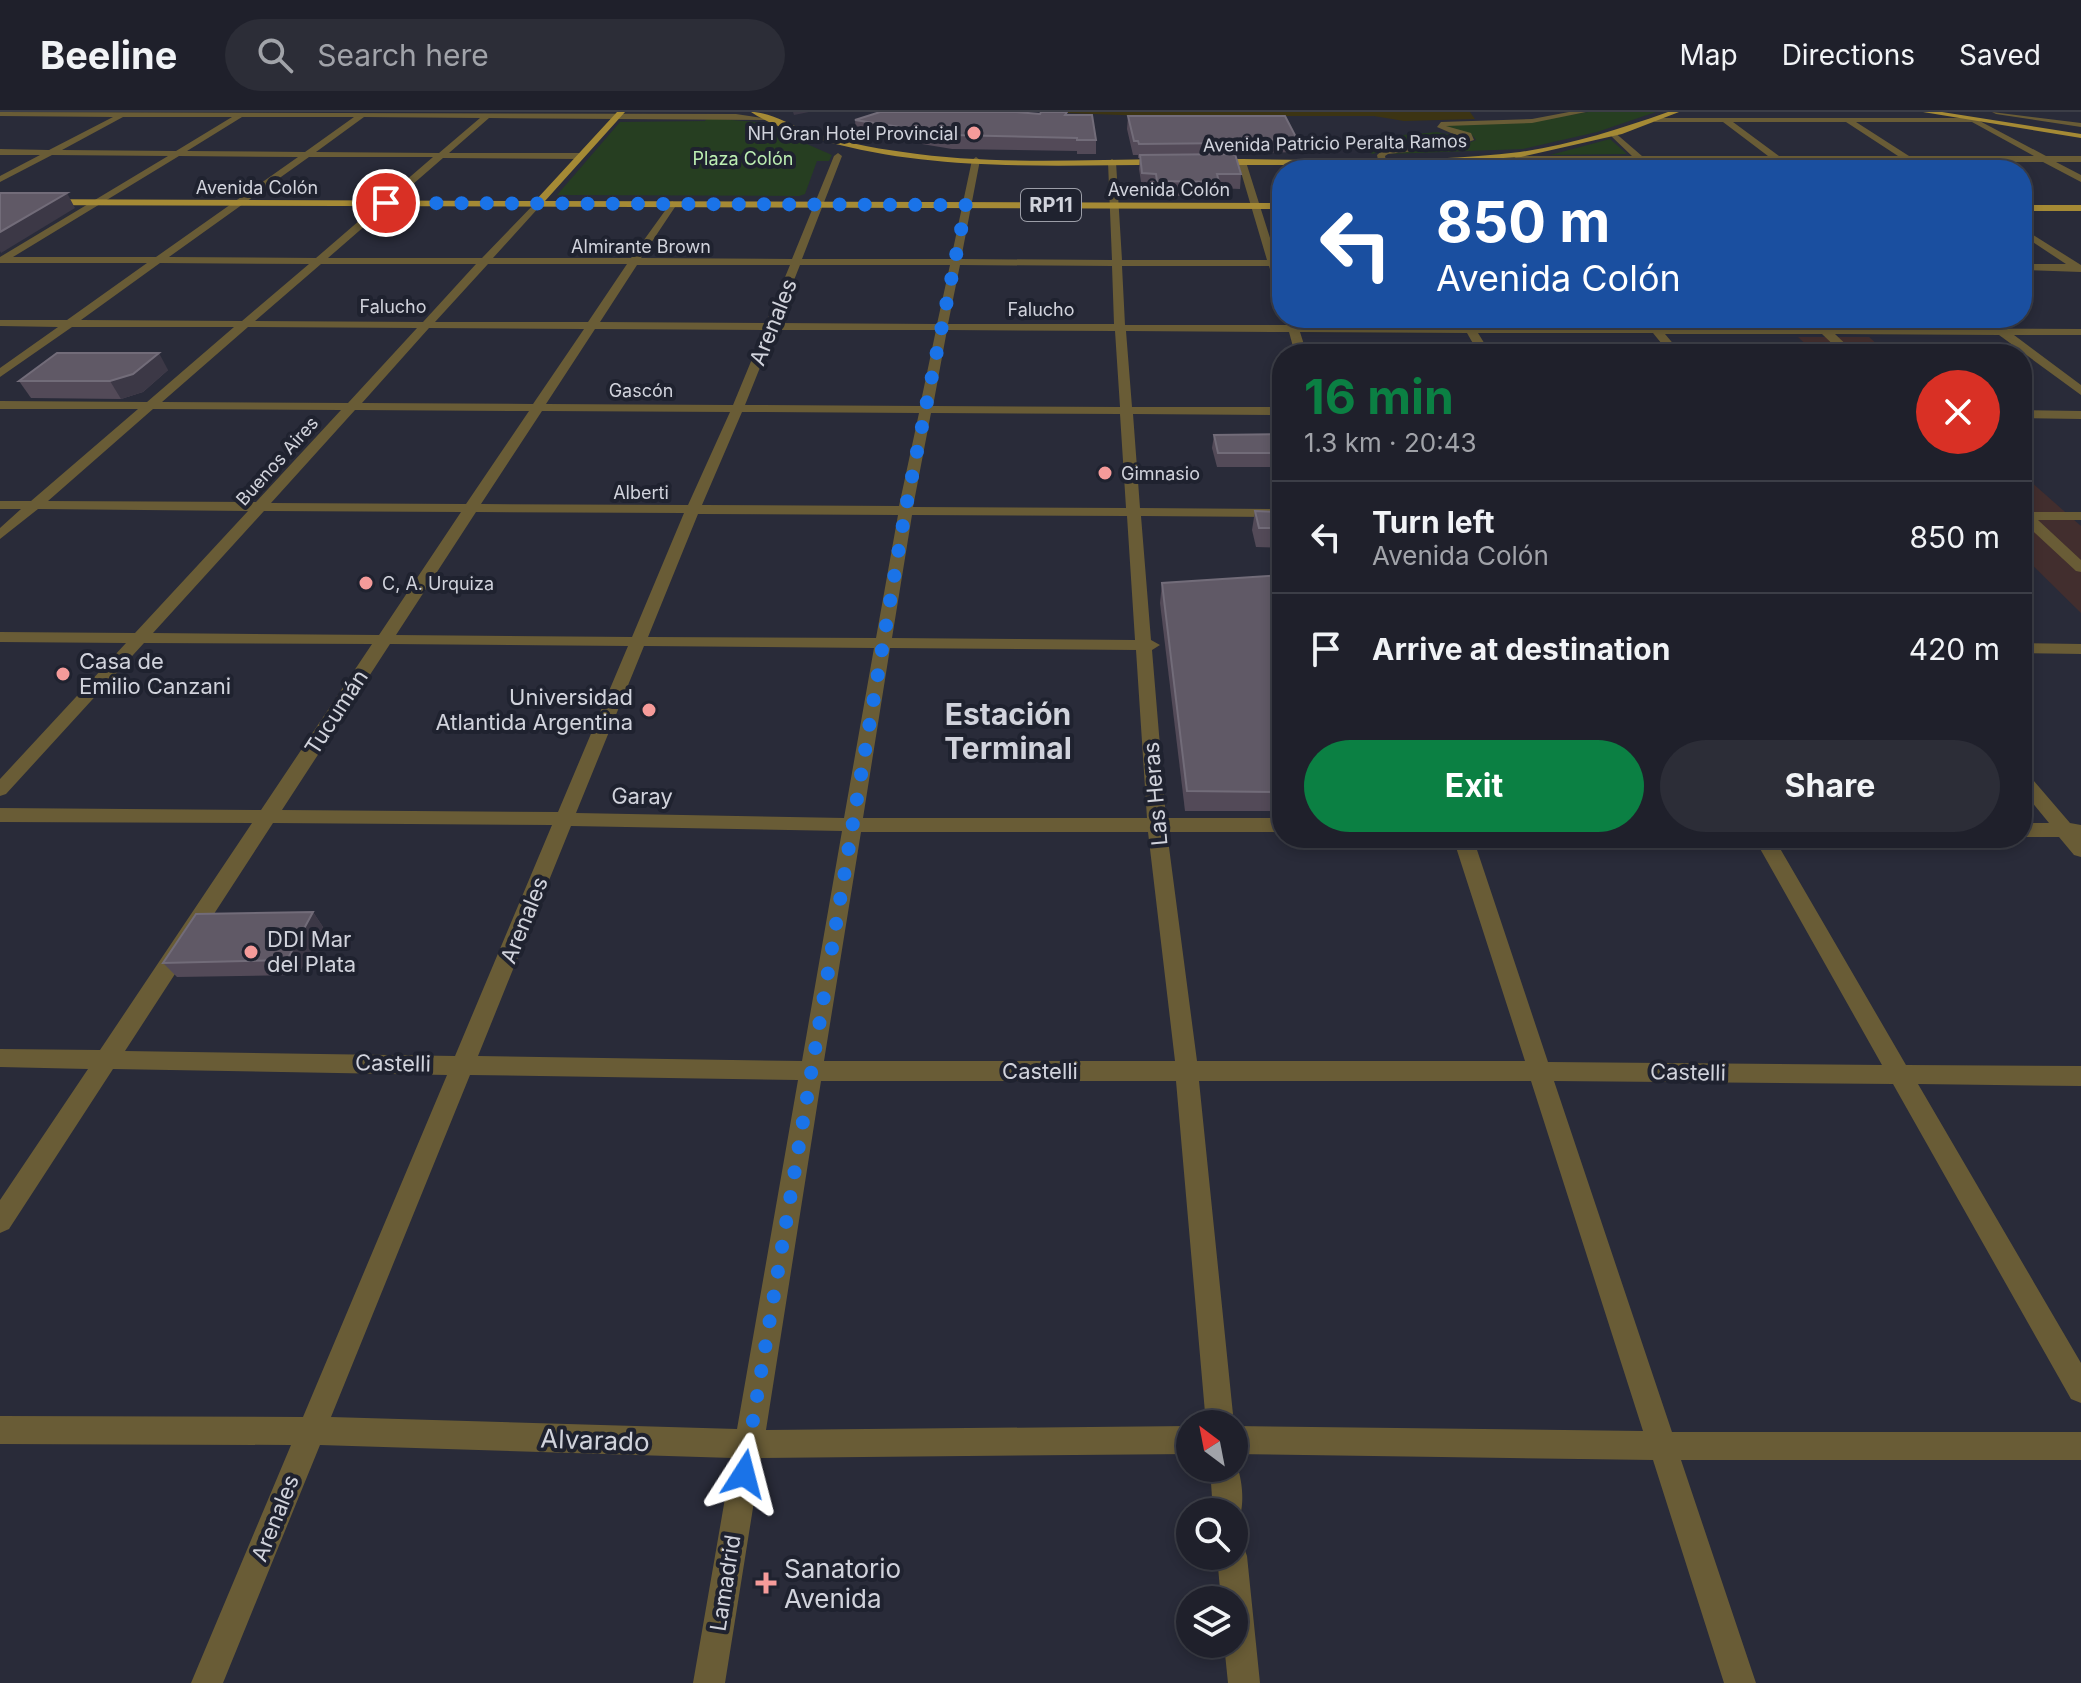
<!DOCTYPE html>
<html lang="en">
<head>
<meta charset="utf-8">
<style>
	:root { --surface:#1f202b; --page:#2c2d37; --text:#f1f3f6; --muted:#a1a3a9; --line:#3c3e47; --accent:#0b8043 }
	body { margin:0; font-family:Inter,sans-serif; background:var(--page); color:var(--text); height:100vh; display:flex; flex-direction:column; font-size:30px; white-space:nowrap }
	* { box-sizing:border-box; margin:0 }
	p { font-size:26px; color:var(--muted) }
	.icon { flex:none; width:44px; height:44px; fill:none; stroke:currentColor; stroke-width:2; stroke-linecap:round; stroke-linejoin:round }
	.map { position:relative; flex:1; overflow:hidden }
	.side { position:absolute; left:1272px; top:232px; width:760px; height:504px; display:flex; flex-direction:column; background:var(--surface); border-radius:32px; box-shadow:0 4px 12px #0003,0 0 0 2px var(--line) }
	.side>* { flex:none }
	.banner { position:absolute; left:1272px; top:48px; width:760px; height:168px; border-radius:32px; box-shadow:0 4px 12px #0003,0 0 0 2px var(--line); background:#1a4fa0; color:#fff; overflow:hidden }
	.needle { width:52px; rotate:328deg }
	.tools { position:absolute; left:1176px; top:1298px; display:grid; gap:16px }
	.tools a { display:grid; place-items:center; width:72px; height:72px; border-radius:50%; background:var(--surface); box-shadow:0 4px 12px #0003,0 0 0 2px var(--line); font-size:40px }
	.pin { position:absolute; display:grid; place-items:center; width:68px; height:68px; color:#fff; margin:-34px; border:4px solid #fff; border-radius:50%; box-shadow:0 2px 8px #0007 }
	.me { position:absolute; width:88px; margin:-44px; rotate:9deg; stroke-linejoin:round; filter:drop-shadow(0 0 6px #0008) }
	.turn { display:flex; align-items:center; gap:28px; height:168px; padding:0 32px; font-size:36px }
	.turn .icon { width:104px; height:104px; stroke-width:2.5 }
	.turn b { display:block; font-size:56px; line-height:68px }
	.round { display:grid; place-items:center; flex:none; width:84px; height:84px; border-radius:42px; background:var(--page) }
	.overview { display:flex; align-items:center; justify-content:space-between; height:136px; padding:0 32px }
	h1 { font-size:48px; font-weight:700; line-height:60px; color:var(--accent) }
	.cta { display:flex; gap:16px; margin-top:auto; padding:16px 32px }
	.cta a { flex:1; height:92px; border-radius:48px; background:var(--accent); color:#fff; font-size:32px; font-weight:700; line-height:92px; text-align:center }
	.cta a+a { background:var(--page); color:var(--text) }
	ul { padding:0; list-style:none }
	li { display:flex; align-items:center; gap:24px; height:112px; padding:0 32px; border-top:2px solid var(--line) }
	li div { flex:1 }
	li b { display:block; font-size:30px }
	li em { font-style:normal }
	header { display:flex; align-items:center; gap:48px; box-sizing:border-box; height:112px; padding:0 40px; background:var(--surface); border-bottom:2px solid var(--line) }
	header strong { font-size:38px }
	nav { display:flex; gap:44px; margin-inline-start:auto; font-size:28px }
	.search { width:560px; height:72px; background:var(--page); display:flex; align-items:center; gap:20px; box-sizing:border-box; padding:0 28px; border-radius:44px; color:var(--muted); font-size:30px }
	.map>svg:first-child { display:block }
	.commercial { fill:#422e2e }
	.green { fill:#263e21 }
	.sand { fill:#3c3413 }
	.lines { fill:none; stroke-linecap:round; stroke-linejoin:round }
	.minor { fill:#695c36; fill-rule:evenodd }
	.major { fill:#a58a35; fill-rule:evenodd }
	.wall { fill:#534a58 }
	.shaded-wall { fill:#3c3846 }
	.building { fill:#605966; stroke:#726c79; stroke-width:2 }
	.route { stroke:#1a73e8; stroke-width:14; stroke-dasharray:0 25.2 }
	.poi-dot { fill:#f59b9a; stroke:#1f222f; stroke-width:3 }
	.labels { text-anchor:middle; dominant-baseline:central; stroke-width:8; stroke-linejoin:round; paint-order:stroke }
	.far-poi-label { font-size:18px; fill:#d1d3dc; stroke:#1f222f; text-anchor:start }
	.far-street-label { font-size:18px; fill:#d1d3dc; stroke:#1f222f }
	.far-park-label { font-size:18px; fill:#bceeb2; stroke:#1f222f }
	.shield { fill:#1f222f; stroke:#9c9ea8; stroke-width:2 }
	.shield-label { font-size:20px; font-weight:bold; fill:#d1d3dc }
	.street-label { font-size:22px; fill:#d1d3dc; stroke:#1f222f }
	.poi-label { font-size:22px; fill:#d1d3dc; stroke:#1f222f; text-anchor:start }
	.near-street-label { font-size:26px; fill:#d1d3dc; stroke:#1f222f }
	.near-poi-label { font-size:26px; fill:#d1d3dc; stroke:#1f222f; text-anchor:start }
	.district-label { font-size:30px; font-weight:bold; fill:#d1d3dc; stroke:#1f222f }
</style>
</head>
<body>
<header>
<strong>Beeline</strong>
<div class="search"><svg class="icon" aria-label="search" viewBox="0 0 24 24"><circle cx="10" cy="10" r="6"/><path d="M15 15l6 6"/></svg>Search here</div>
<nav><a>Map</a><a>Directions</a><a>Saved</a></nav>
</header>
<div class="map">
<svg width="2081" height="1571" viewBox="0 0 2081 1571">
	<rect width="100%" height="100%" fill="#292b39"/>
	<g class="commercial">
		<polygon points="1798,225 1869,225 1888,242 1816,242"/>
		<polygon points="2022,362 2081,414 2081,501 2022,443"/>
	</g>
	<g class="green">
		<polygon points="1588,0 1656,0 1597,20 1523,37 1389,42 1464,33 1476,28 1472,23 1445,15 1447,13 1521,11"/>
		<polygon points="707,6 756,10 832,43 829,49 817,49 805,82 799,84 557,83 620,10 705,9"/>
		<polygon points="1437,20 1465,26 1408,33 1372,42 1358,27"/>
		<polygon points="1610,27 1627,42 1550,43"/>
	</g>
	<polygon class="sand" points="1039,0 1470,0 1475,7 1404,9 1374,4 1148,4"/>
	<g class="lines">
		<g class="minor">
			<path d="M 0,0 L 736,2 L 775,8 L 489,6 L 449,41 L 581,41 L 585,44 L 581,47 L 443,46 L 328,146 L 482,146 L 538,88 L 541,93 L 493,146 L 631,146 L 672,89 L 677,92 L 641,146 L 792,147 L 834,44 L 838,41 L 842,44 L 802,147 L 951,147 L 972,48 L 976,45 L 980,48 L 961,147 L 1112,148 L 1108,50 L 1112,47 L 1116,50 L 1122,148 L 1267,148 L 1238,50 L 1242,47 L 1246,50 L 1277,148 L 1282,148 L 1282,154 L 1279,154 L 1282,182 L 1277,179 L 1269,154 L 1122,154 L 1125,213 L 1287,213 L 1285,206 L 1295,206 L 1298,213 L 1463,214 L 1461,209 L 1467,206 L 1474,214 L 1647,215 L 1644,211 L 1650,208 L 1659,215 L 1816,216 L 1820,211 L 1828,216 L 2081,217 L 2081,223 L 2014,223 L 2081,273 L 2081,283 L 1999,223 L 1835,222 L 1856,242 L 1843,242 L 1822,222 L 1665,222 L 1682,242 L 1670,242 L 1653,221 L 1478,221 L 1491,242 L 1479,242 L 1467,221 L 1300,220 L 1307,242 L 1295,242 L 1289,220 L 1126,219 L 1132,295 L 1282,295 L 1282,303 L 1133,302 L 1140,396 L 1282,397 L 1282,405 L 1141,404 L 1151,528 L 1160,533 L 1152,538 L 1166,706 L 1282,706 L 1282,720 L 1167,720 L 1197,949 L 1525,949 L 1453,726 L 1473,726 L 1548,950 L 1882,953 L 1754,726 L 1774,726 L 1906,953 L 2081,954 L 2081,974 L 1918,972 L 2081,1251 L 2081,1291 L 2071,1287 L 1893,972 L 1554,969 L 1672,1320 L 2081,1320 L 2081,1348 L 1681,1348 L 1756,1571 L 1724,1571 L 1653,1348 L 1234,1342 L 1234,1314 L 1643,1319 L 1531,969 L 1199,969 L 1234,1312 L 1206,1312 L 1176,969 L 821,969 L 766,1318 L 1190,1314 L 1190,1342 L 761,1346 L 725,1571 L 693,1571 L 732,1346 L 320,1333 L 223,1571 L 191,1571 L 291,1333 L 0,1332 L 0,1304 L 303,1305 L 447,963 L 113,957 L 9,1117 L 0,1121 L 0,1088 L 88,957 L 0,955 L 0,937 L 100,938 L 252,711 L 0,710 L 0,696 L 261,698 L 372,532 L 144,531 L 6,682 L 0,684 L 0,667 L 126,531 L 0,530 L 0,520 L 135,521 L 248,399 L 38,397 L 0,427 L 0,416 L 21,397 L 0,397 L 0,389 L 31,389 L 138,297 L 0,297 L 0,289 L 147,290 L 234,215 L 72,215 L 0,265 L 0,256 L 58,215 L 0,214 L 0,208 L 67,208 L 147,151 L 0,151 L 0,145 L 168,44 L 52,43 L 0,70 L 0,64 L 40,43 L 0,43 L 0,37 L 49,38 L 113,5 L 0,4 ZM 123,5 L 232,5 L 176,39 L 62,38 ZM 242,5 L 354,5 L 305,40 L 187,39 ZM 364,5 L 480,6 L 439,41 L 316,40 ZM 179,44 L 298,45 L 156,145 L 13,145 ZM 309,45 L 433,45 L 316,146 L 169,145 ZM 160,151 L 309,152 L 242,209 L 81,208 ZM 321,152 L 476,152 L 423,210 L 255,209 ZM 488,152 L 627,152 L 588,210 L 435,210 ZM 637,153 L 790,153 L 766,211 L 600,210 ZM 800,153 L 950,153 L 937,212 L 777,211 ZM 960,153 L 1112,154 L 1114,212 L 948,212 ZM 248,215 L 417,216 L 348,291 L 162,290 ZM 429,216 L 584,217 L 533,292 L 362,291 ZM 595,217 L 764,218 L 733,293 L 546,292 ZM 775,218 L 936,218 L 920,294 L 745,293 ZM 947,218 L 1115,219 L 1120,295 L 933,294 ZM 153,297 L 341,298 L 256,390 L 48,389 ZM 355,298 L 529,299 L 466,392 L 271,391 ZM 542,299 L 730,300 L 688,393 L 481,392 ZM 742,300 L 919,301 L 899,394 L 702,393 ZM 931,301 L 1120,302 L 1126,396 L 913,395 ZM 264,399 L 461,400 L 379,523 L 153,521 ZM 476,400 L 684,401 L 632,525 L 396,523 ZM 698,402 L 898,403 L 876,526 L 648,525 ZM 912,403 L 1127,404 L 1135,528 L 892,526 ZM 390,532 L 628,534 L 558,700 L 282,698 ZM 644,534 L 874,536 L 844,706 L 576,701 ZM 890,536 L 1136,538 L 1147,706 L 863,706 ZM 273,711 L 552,713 L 455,944 L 125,939 ZM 571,714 L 842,719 L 802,949 L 478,944 ZM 861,720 L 1148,720 L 1175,949 L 824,949 ZM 470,963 L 798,968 L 737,1317 L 331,1305 Z"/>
			<polygon points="1569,0 1586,0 1532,11 1446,14 1471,21 1474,28 1453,35 1388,42 1385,44 1388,58 1380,58 1377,43 1383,38 1465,27 1437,15 1441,10 1532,7"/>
			<polygon points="1992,0 2081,11 2081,15 1996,2"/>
			<path d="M 1657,6 L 1974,6 L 2046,44 L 2081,44 L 2081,50 L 2056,50 L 2081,63 L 2081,70 L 2043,50 L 1642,52 L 1513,47 L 1517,44 L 1632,44 L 1610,23 L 1613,19 L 1642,44 L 1768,44 L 1723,10 L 1654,10 ZM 1733,10 L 1846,10 L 1898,44 L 1779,44 ZM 1856,10 L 1972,10 L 2034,44 L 1909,44 Z"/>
			<polygon points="2022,116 2081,153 2081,160 2022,158 2022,152 2066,152 2022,123"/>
			<polygon points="2022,298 2081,299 2081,307 2022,306"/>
			<polygon points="2022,397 2029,400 2081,400 2081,408 2038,408 2081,448 2081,460 2076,459 2022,409"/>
			<polygon points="2022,531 2081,532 2081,542 2022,541"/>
			<polygon points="2022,660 2028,662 2070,711 2081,713 2081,745 2074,743 2059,725 2022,725 2022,711 2049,711 2022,678"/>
			<path d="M 1234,1346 C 1242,1363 1246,1392 1238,1410 L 1234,1412 L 1234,1400 L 1213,1400 L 1210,1356 L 1234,1356 Z"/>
			<polygon points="1234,1430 1243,1433 1247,1444 1260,1571 1228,1571 1224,1532 1234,1532 1234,1488 1221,1488 1217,1444 1234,1444"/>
		</g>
		<g class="major">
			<polygon points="617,0 625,0 545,89 1282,91 1282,97 0,93 0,87 535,89"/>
			<path d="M 751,0 C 771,0 789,13 808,19 C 839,29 871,36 903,40 C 990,53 1078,48 1165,47 L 1169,50 L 1165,53 C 1051,53 935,60 825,29 C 800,22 772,14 751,0 Z"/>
			<path d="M 1668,0 L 1679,0 L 1622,22 L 1521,45 L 1380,53 L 1213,53 L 1209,50 L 1213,47 C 1315,47 1419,52 1520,40 C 1570,33 1620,17 1668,0 Z"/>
			<polygon points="1923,0 1942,0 2081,22 2081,26"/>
			<rect x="2022" y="93" width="59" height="6"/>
		</g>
	</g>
	<g class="wall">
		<polygon points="1073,3 1096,28 1096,42 1077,42 1077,39 952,37 856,21 855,8"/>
		<polygon points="1128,4 1297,27 1295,40 1235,42 1241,62 1240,77 1218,76 1217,84 1156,84 1155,76 1142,76 1139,57 1140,46 1138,46 1138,43 1133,43 1127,17"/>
		<polygon points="1278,69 1282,69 1282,126 1273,103"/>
		<polygon points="168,258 143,280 121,287 31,286 19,269"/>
		<polygon points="1282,322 1282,355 1217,355 1212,336 1214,323"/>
		<polygon points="1255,399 1282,400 1282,436 1256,435 1252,418"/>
		<polygon points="1282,463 1282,699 1185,699 1160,491 1162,471"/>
		<polygon points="313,800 323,815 298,863 177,865 163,851"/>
	</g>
	<g class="shaded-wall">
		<polygon points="793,0 809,0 794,3"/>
		<polygon points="67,81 75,96 1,141 0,139 0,120"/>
		<polygon points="159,241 168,258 143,280 121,287 110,269"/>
		<polygon points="313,800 323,815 298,863 287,848"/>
	</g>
	<g class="building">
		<polygon points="880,0 1016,0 1040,2 1041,0 1067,0 1065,3 1092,3 1096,28 1077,28 1077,26 951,23 855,8"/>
		<polygon points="1128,4 1285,4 1297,27 1231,29 1232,31 1139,32 1138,29 1134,29"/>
		<polygon points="1235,42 1241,62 1217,62 1219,70 1157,69 1156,62 1142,61 1140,43"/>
		<polygon points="1278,69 1282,69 1282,80"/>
		<polygon points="0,81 67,81 0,120"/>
		<polygon points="1726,240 1796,241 1797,242 1728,242"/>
		<polygon points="57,241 159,241 133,262 110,269 19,269"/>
		<polygon points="1282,322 1282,341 1218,341 1214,323"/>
		<polygon points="1255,399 1282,400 1282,416 1259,416"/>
		<polygon points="1282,463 1282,680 1187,679 1162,471"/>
		<polygon points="313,800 287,848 163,851 196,802"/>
	</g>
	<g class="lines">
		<polyline class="route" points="386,91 966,93 905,400 744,1362"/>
	</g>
	<g class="poi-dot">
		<circle cx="974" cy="21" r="8"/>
		<circle cx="1105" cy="361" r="8"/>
		<circle cx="366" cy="471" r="8"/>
		<circle cx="63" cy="562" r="8"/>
		<circle cx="649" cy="598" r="8"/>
		<circle cx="251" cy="840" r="8"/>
		<path d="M762 1459h8v8h8v8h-8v8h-8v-8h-8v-8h8z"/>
	</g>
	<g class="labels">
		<g class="far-poi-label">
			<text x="958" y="21" text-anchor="end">NH Gran Hotel Provincial</text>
			<text x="1121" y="361">Gimnasio</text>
			<text x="382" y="471">C, A. Urquiza</text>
		</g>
		<g class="far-street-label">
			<text transform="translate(1335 31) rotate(-1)">Avenida Patricio Peralta Ramos</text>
			<text x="257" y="75">Avenida Colón</text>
			<text x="1169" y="77">Avenida Colón</text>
			<text x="641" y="134">Almirante Brown</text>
			<text x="393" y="194">Falucho</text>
			<text x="1041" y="197">Falucho</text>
			<text x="641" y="278">Gascón</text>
			<text transform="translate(277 349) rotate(-48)">Buenos Aires</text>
			<text x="641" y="380">Alberti</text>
		</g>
		<g class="far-park-label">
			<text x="743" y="46">Plaza Colón</text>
		</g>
		<rect class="shield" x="1021" y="77" width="60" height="32" rx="6"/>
		<g class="shield-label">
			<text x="1051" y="93">RP11</text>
		</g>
		<g class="street-label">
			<text transform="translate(773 210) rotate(-68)">Arenales</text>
			<text transform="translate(336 600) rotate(-57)">Tucumán</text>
			<text transform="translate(1155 682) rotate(-95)">Las Heras</text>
			<text transform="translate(642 684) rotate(1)">Garay</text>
			<text transform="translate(524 808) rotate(-68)">Arenales</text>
			<text transform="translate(393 951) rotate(1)">Castelli</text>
			<text x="1040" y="959">Castelli</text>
			<text transform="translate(1688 960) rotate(1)">Castelli</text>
			<text transform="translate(275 1406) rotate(-68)">Arenales</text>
			<text transform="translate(725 1471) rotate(-81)">Lamadrid</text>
		</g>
		<g class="poi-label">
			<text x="79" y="549">Casa de<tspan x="79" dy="25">Emilio Canzani</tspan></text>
			<text x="633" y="585" text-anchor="end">Universidad<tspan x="633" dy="25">Atlantida Argentina</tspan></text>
			<text x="267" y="827">DDI Mar<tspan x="267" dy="25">del Plata</tspan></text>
		</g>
		<g class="near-street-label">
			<text transform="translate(595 1328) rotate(2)">Alvarado</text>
		</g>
		<g class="near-poi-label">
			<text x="784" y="1456">Sanatorio<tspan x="784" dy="30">Avenida</tspan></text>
		</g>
		<g class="district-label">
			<text x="1008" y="602">Estación<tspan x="1008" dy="34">Terminal</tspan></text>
		</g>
	</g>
</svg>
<div class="tools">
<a><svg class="needle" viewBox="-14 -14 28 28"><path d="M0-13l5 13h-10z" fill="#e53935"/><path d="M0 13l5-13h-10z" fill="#a1a3a9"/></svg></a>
<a><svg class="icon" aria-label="search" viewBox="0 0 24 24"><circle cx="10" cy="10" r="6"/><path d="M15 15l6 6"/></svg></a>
<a><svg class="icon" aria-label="layers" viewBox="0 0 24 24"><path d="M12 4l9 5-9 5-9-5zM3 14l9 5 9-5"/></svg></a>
</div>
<div class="pin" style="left:386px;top:91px;background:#d93025"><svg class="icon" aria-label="arrive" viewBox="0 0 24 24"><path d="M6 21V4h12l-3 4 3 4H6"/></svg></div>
<svg class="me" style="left:744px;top:1362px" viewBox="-20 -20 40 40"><path d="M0-17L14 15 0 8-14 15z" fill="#1a73e8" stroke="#fff" stroke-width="4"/></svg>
<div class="banner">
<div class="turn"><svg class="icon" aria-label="left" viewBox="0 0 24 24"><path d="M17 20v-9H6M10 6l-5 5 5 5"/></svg><div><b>850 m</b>Avenida Colón</div></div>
</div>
<section class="side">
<div class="overview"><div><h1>16 min</h1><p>1.3 km · 20:43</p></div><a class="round" style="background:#d93025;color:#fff"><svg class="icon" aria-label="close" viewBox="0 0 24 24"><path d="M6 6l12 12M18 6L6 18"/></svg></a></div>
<ul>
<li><svg class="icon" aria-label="left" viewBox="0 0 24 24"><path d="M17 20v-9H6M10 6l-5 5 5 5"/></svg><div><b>Turn left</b><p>Avenida Colón</p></div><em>850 m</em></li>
<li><svg class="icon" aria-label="arrive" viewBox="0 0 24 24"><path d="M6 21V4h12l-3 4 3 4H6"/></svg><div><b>Arrive at destination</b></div><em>420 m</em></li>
</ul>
<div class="cta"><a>Exit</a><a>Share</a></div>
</section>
</div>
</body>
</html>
